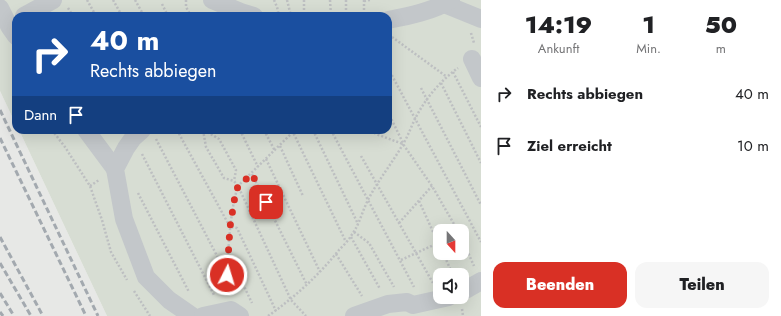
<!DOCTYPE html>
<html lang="de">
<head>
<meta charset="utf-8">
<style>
	:root { --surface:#fff; --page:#f6f6f6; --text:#202124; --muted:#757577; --accent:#d93025 }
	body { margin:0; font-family:Jost,sans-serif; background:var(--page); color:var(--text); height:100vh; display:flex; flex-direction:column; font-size:15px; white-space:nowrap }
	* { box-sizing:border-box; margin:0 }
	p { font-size:13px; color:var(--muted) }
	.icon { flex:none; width:22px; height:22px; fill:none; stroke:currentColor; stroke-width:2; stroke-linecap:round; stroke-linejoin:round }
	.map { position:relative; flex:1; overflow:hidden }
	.drawer { display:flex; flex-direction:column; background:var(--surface); width:300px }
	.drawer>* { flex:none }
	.hud { position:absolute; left:12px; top:12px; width:380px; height:122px; border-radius:12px; box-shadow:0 4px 16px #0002; background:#1a4fa0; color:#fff; overflow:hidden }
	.needle { width:26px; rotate:159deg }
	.controls { position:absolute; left:433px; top:224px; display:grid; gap:8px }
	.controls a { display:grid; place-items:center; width:36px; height:36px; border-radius:8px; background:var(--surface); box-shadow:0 4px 16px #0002; font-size:20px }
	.pin { position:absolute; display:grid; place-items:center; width:34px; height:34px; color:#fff; margin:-17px; border-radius:8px; box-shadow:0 2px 6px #0006 }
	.me { position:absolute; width:44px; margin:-22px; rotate:5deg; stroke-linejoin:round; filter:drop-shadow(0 0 3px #0008) }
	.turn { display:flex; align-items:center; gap:14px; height:84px; padding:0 12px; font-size:18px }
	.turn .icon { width:52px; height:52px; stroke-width:2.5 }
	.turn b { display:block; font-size:28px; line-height:34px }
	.then { display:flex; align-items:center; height:38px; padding:0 12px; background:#0003; gap:8px; font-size:15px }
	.eta { display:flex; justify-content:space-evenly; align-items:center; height:68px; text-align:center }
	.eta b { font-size:24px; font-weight:800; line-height:28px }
	.button { display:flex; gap:8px; margin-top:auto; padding:8px 12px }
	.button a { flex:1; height:46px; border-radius:12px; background:var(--accent); color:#fff; font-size:16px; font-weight:800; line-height:46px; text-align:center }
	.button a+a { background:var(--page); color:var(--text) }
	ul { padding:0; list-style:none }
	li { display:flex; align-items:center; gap:12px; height:52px; padding:0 12px }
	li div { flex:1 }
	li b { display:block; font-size:15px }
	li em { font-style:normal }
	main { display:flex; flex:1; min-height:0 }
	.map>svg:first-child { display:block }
	.built { fill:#e7e8e6 }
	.green { fill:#d7ddd3; fill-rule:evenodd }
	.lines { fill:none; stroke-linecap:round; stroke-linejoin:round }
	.path { stroke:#bdbfc1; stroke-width:2.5; stroke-dasharray:2 2; stroke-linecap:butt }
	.minor { stroke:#c3c7ca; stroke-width:18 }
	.rail { stroke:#a3a9af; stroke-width:3; stroke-dasharray:6 3; stroke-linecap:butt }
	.route { stroke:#d93025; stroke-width:7; stroke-dasharray:0 12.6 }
</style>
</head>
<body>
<main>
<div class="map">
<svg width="481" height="316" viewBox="0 0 481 316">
	<rect width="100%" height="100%" fill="#f6f6f2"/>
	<polygon class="built" points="0,91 16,125 16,130 19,130 107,316 0,316"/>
	<path class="green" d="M 0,0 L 481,0 L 481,316 L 107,316 L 19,130 L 388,130 L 388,16 L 16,16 L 16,125 L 0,91 ZM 440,231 L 462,231 L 462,253 L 440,253 ZM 440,275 L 462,275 L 462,297 L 440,297 Z"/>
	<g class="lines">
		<g class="path">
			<polyline points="87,0 96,16"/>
			<polyline points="113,0 122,16"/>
			<polyline points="135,0 144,16"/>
			<polyline points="186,0 186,7 191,16"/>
			<polyline points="274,0 277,7 279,16"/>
			<polyline points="287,0 291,16"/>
			<polyline points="304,0 304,16"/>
			<polyline points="330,0 331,16"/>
			<polyline points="346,0 346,16"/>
			<polyline points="364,0 364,16"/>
			<polyline points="364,1 370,0"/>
			<polyline points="162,4 168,16"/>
			<polyline points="68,8 73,16"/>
			<polyline points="471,33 474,43"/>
			<polyline points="392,37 447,77"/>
			<polyline points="388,68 481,242"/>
			<polyline points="453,72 481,127"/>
			<polyline points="441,83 481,163"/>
			<polyline points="421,88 481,205"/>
			<polyline points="388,112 403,143"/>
			<polyline points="52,130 65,147 90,186 102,220 111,252 127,280"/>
			<polyline points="177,130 230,227 237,228 276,311"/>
			<polyline points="203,130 206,147 224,178 234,181 238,186 291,300 306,316"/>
			<polyline points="204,130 219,139 236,170 234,181"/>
			<polyline points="240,130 258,167"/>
			<polyline points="264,130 275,151"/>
			<polyline points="292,130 346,242"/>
			<polyline points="313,130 358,224"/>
			<polyline points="331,130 414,287"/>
			<polyline points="371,130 376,134 403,144 432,186 458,231"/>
			<polyline points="156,139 227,275"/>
			<polyline points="280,146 303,196"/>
			<polyline points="142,154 214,295"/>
			<polyline points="361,156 433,283"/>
			<polyline points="266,159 320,272"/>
			<polyline points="252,174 307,285"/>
			<polyline points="90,186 99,180"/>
			<polyline points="138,193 189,292"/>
			<polyline points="419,201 440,247"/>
			<polyline points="399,223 432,186"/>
			<polyline points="354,232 369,243 394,287"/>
			<polyline points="351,237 380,289"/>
			<polyline points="462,239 474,266"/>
			<polyline points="443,253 453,275"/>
			<polyline points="336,254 362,296"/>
			<polyline points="229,255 252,303"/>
			<polyline points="401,260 438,243"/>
			<polyline points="134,291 150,316"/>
			<path d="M 228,294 C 225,280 227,267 228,254 C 230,231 231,208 238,186 L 295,130"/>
			<polyline points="462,309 463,316"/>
			<path d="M 268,316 C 295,297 318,276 339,250 C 343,246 348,241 351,236 C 360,224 362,211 369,198 C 379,179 393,162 403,144 C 408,136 411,127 415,119 C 425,99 440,81 458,68"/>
		</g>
		<g class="minor">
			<polyline points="212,0 241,12 254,16"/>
			<polyline points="444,4 481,19"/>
			<polyline points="0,8 9,26 16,36"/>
			<polyline points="24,16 53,0"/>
			<path d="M 388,20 C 409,16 433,11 451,0"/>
			<polyline points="472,59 481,78"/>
			<polyline points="86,130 115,169"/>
			<polyline points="142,130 133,138 126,148 115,169 124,219 146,277 169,300 192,316"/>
			<polyline points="462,292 481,281"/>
			<polyline points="203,316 231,310 240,316"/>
			<polyline points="354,316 388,304 407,302 413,305 449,297"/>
		</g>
		<g class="rail">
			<polyline points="0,110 98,316"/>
			<polyline points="0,138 86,316"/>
			<polyline points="0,237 43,316"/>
			<polyline points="0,263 31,316"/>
			<polyline points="0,293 14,316"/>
			<polyline points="0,312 3,316"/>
		</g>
	</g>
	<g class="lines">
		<polyline class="route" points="227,275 230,227 235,196 238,186 252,174 266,202"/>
	</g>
</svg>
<div class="controls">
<a><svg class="needle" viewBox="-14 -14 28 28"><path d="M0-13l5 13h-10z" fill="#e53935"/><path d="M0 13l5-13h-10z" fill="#757577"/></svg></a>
<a><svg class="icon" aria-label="sound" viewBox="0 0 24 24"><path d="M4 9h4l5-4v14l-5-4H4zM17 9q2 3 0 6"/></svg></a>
</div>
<div class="pin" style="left:266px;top:202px;background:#d93025"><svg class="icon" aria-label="arrive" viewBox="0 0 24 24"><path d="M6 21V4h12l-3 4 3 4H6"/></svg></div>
<svg class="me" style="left:227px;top:275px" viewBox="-20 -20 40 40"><circle r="17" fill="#d93025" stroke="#fff" stroke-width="3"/><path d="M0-11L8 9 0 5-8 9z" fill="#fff"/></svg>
<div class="hud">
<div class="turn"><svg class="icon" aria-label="right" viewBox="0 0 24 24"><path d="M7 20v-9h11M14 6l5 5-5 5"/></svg><div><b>40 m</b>Rechts abbiegen</div></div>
<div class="then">Dann<svg class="icon" aria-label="arrive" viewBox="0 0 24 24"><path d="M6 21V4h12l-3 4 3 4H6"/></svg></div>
</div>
</div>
<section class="drawer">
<div class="eta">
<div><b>14:19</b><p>Ankunft</p></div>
<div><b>1</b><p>Min.</p></div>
<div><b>50</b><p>m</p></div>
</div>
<ul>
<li><svg class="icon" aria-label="right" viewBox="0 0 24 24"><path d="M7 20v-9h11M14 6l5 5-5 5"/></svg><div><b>Rechts abbiegen</b></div><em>40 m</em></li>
<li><svg class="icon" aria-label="arrive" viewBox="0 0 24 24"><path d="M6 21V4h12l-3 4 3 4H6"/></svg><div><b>Ziel erreicht</b></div><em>10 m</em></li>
</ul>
<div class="button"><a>Beenden</a><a>Teilen</a></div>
</section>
</main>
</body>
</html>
